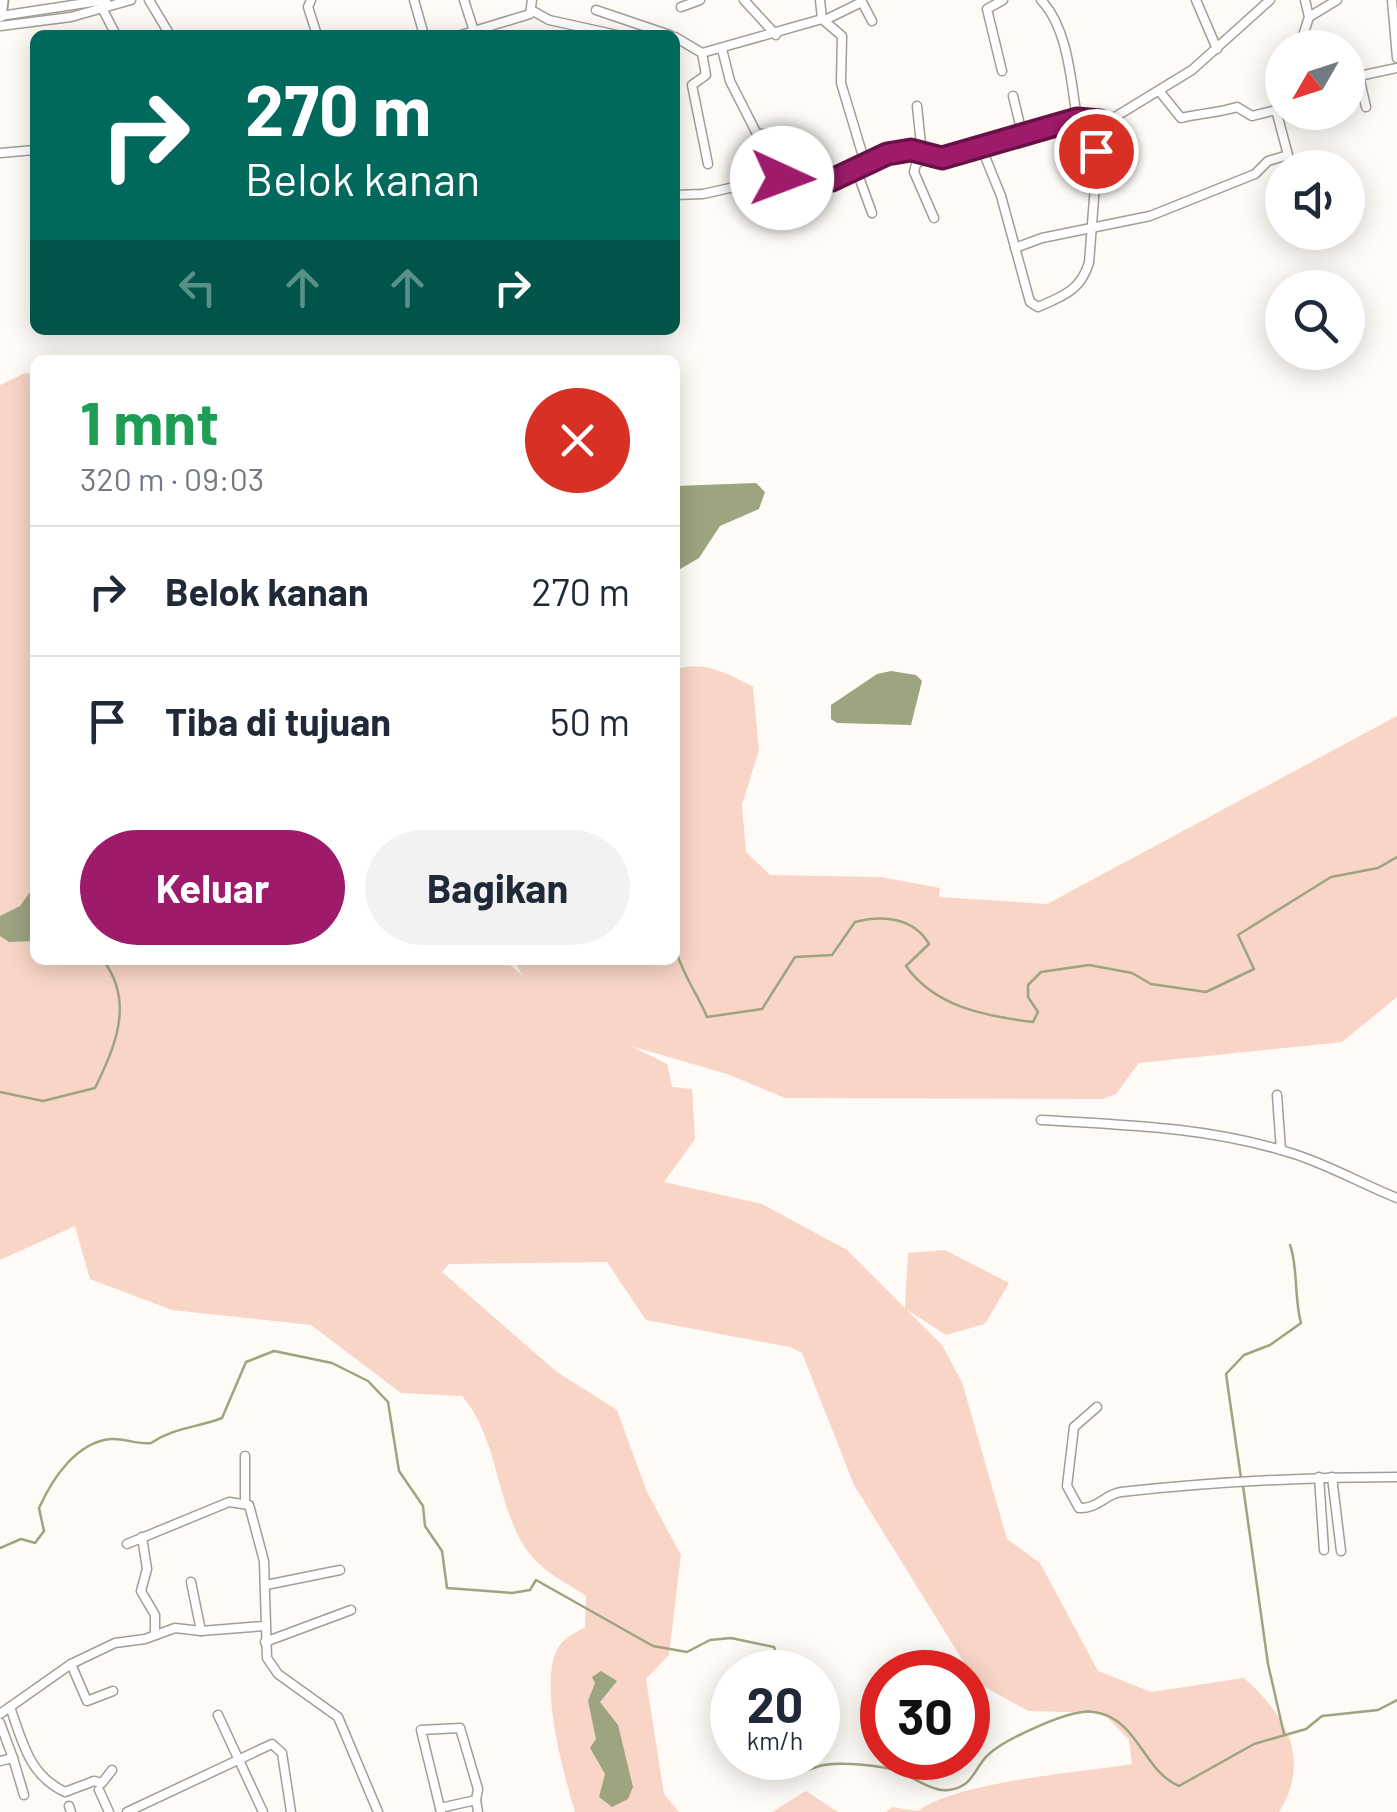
<!DOCTYPE html>
<html lang="id">
<head>
<meta charset="utf-8">
<style>
	:root { --surface:#fff; --page:#f2f2f3; --text:#1f2937; --muted:#747a83; --line:#e0e1e3; --accent:#9e1a6b }
	body { margin:0; font-family:Barlow,sans-serif; background:var(--page); color:var(--text); height:100vh; display:flex; flex-direction:column; font-size:38px; white-space:nowrap }
	* { box-sizing:border-box; margin:0 }
	p { font-size:32px; color:var(--muted) }
	.icon { flex:none; width:55px; height:55px; fill:none; stroke:currentColor; stroke-width:2; stroke-linecap:round; stroke-linejoin:round }
	.map { position:relative; flex:1; overflow:hidden }
	.side { position:absolute; left:30px; top:355px; width:650px; height:610px; display:flex; flex-direction:column; background:var(--surface); border-radius:15px; box-shadow:0 5px 25px #0003 }
	.side>* { flex:none }
	.top-card { position:absolute; left:30px; top:30px; width:650px; height:305px; border-radius:15px; box-shadow:0 5px 25px #0003; background:#00695c; color:#fff; overflow:hidden }
	.needle { width:65px; rotate:231deg }
	.tools { position:absolute; left:1265px; top:30px; display:grid; gap:20px }
	.tools a { display:grid; place-items:center; width:100px; height:100px; border-radius:50%; background:var(--surface); box-shadow:0 5px 25px #0003; font-size:50px }
	.speed { position:absolute; left:710px; top:1650px; display:flex; gap:20px; font-size:50px; font-weight:700; text-align:center }
	.speed>* { display:grid; place-content:center; width:130px; height:130px; border-radius:50%; background:var(--surface); box-shadow:0 5px 25px #0003; line-height:1 }
	.speed small { font-size:25px; font-weight:400 }
	.speed .limit { border:15px solid #d22; background:#fff; color:#111 }
	.pin { position:absolute; display:grid; place-items:center; width:85px; height:85px; color:#fff; margin:-42px; border:5px solid #fff; border-radius:50%; box-shadow:0 2px 10px #0007 }
	.me { position:absolute; width:110px; margin:-55px; rotate:92deg; stroke-linejoin:round; filter:drop-shadow(0 0 8px #0008) }
	.turn { display:flex; align-items:center; gap:35px; height:210px; padding:0 50px; font-size:45px }
	.turn .icon { width:130px; height:130px; stroke-width:2.5 }
	.turn b { display:block; font-size:70px; line-height:85px }
	.lanes { display:flex; align-items:center; height:95px; padding:0 50px; background:#0003; justify-content:center; gap:50px; direction:ltr }
	.lanes .off { opacity:.35 }
	.round { display:grid; place-items:center; flex:none; width:105px; height:105px; border-radius:52px; background:var(--page) }
	.overview { display:flex; align-items:center; justify-content:space-between; height:170px; padding:0 50px }
	h1 { font-size:60px; font-weight:700; line-height:75px; color:#1e9e55 }
	.action { display:flex; gap:20px; margin-top:auto; padding:20px 50px }
	.action a { flex:1; height:115px; border-radius:60px; background:var(--accent); color:#fff; font-size:40px; font-weight:700; line-height:115px; text-align:center }
	.action a+a { background:var(--page); color:var(--text) }
	ul { padding:0; list-style:none }
	li { display:flex; align-items:center; gap:30px; height:130px; padding:0 50px; border-top:2px solid var(--line) }
	li div { flex:1 }
	li b { display:block; font-size:38px }
	li em { font-style:normal }
	.map>svg:first-child { display:block }
	.green { fill:#f8d5c7 }
	.water { fill:#9da480 }
	.lines { fill:none; stroke-linecap:round; stroke-linejoin:round }
	.stream { stroke:#9da480; stroke-width:2.5 }
	.street-casing { stroke:#a29d96; stroke-width:11 }
	.secondary-casing { stroke:#a29d96; stroke-width:15 }
	.street { stroke:#fff; stroke-width:8 }
	.secondary { stroke:#fff; stroke-width:11 }
	.route-casing { stroke:#671146; stroke-width:25 }
	.route { stroke:#9e1a6b; stroke-width:18 }
</style>
</head>
<body>
<div class="map">
<svg width="1397" height="1812" viewBox="0 0 1397 1812">
	<rect width="100%" height="100%" fill="#fefbf6"/>
	<g class="green">
		<path d="M 25,373 L 35,374 L 35,960 L 504,960 L 522,975 L 514,960 L 675,960 L 675,670 C 701,659 730,674 753,687 L 759,750 L 742,805 L 746,852 L 770,875 L 881,877 L 940,888 L 939,897 L 1047,904 L 1397,716 L 1397,997 L 1342,1042 L 1139,1063 L 1116,1094 L 1103,1099 L 785,1098 L 727,1074 L 631,1046 L 667,1064 L 672,1087 L 692,1089 L 695,1139 L 664,1182 L 762,1204 L 847,1250 L 905,1308 L 908,1253 L 945,1250 L 1009,1283 L 985,1324 L 946,1335 L 906,1309 L 942,1345 L 962,1382 L 1007,1539 L 1040,1563 L 1098,1671 L 1151,1692 L 1244,1678 C 1286,1715 1312,1760 1279,1812 L 886,1812 L 892,1807 L 918,1811 C 959,1781 1078,1773 1132,1764 L 1129,1740 L 1103,1713 L 1028,1711 L 976,1682 L 854,1485 L 802,1353 L 790,1347 L 646,1320 L 607,1262 L 449,1264 L 442,1272 L 557,1372 L 617,1410 L 647,1492 L 681,1555 L 669,1655 L 646,1679 L 664,1794 L 679,1812 L 575,1812 C 564,1775 536,1678 560,1645 C 565,1637 577,1632 585,1627 L 586,1596 C 570,1585 548,1574 535,1560 C 496,1519 501,1440 462,1396 L 401,1393 L 311,1325 L 172,1310 L 90,1279 L 75,1226 L 0,1260 L 0,385 Z"/>
		<polygon points="806,1791 838,1812 772,1812"/>
	</g>
	<g class="water">
		<polygon points="756,483 765,492 759,509 720,526 699,558 675,572 675,486"/>
		<polygon points="891,671 916,675 922,681 911,725 837,723 831,719 831,705 877,674"/>
		<polygon points="35,885 35,941 9,942 0,936 0,916 20,906"/>
		<polygon points="601,1671 617,1681 600,1702 618,1725 633,1787 628,1799 612,1807 599,1797 605,1774 590,1748 596,1739 588,1701 595,1683 592,1677"/>
	</g>
	<g class="lines">
		<g class="stream">
			<path d="M 675,947 C 681,972 697,993 707,1017 L 762,1009 L 795,957 L 832,955 L 855,922 C 883,915 913,917 929,944 L 906,966 C 935,1007 985,1016 1033,1022 L 1038,1012 L 1028,997 L 1028,985 L 1041,972 L 1089,965 L 1132,973 L 1151,984 L 1206,992 L 1254,969 L 1238,935 L 1331,877 L 1378,868 L 1397,857"/>
			<path d="M 0,1092 L 43,1101 L 95,1088 C 115,1047 135,1002 103,960"/>
			<path d="M 1241,1478 L 1226,1374 L 1244,1355 L 1270,1345 L 1301,1323 C 1294,1298 1298,1265 1290,1245"/>
			<polyline points="1243,1486 1268,1664 1284,1734"/>
			<path d="M 0,1548 L 21,1539 L 35,1543 L 44,1531 L 39,1508 C 53,1477 77,1442 111,1439 C 125,1438 137,1445 151,1443 C 175,1427 196,1428 222,1418 L 246,1362 L 274,1351 L 332,1363 L 368,1381 L 388,1402 L 399,1471 L 423,1506 L 425,1526 L 442,1551 L 447,1588 L 512,1593 L 530,1590 L 536,1580 L 653,1646 L 687,1652 L 710,1640 L 731,1638 L 774,1647 L 782,1672"/>
			<path d="M 796,1758 L 794,1773 C 805,1773 813,1767 824,1765 C 843,1762 882,1765 900,1772 C 921,1781 941,1800 965,1784 C 975,1777 979,1762 989,1754 C 1006,1739 1071,1708 1094,1712 C 1138,1718 1143,1771 1179,1786 L 1254,1744 L 1306,1729 L 1322,1716 L 1378,1710 L 1397,1700"/>
		</g>
		<g class="street-casing">
			<g id="street">
				<polyline points="149,0 170,35"/>
				<polyline points="311,0 308,7 317,35"/>
				<polyline points="414,0 424,35"/>
				<polyline points="464,0 474,31"/>
				<polyline points="744,0 776,35"/>
				<polyline points="820,0 822,19 842,36 841,83 865,163"/>
				<path d="M 1041,0 C 1068,28 1071,81 1077,119"/>
				<polyline points="1196,0 1217,49"/>
				<polyline points="1392,0 1397,58"/>
				<polyline points="681,7 700,0"/>
				<polyline points="102,8 116,35"/>
				<polyline points="596,10 670,35"/>
				<polyline points="533,11 549,20 617,35"/>
				<polyline points="0,16 106,0"/>
				<polyline points="1309,17 1337,0"/>
				<polyline points="825,20 862,2 872,21"/>
				<polyline points="0,26 71,17 131,0"/>
				<polyline points="461,35 530,14 532,0"/>
				<polyline points="675,37 702,53 822,19"/>
				<polyline points="1299,48 1309,17 1305,0"/>
				<polyline points="722,49 730,81 757,134 770,134 779,177"/>
				<polyline points="702,53 706,75 692,85 708,164"/>
				<polyline points="1002,71 987,9 1003,0"/>
				<polyline points="1282,76 1282,93"/>
				<path d="M 1160,92 L 1181,118 C 1201,113 1218,113 1237,107 L 1252,116 L 1276,110"/>
				<polyline points="1013,96 1022,133"/>
				<polyline points="917,106 922,154"/>
				<polyline points="1366,107 1359,76 1397,68"/>
				<path d="M 982,149 L 1001,196 L 1030,302 L 1038,307 C 1063,296 1080,291 1089,263 L 1100,121"/>
				<polyline points="0,153 35,150"/>
				<polyline points="928,157 916,164 914,172 934,218"/>
				<polyline points="856,169 872,213"/>
				<polyline points="675,195 703,194 779,177 832,180 887,154 911,150 941,158 982,149 1033,128 1115,117 1192,70 1270,0"/>
				<polyline points="1015,248 1042,238 1150,216 1255,174 1268,161 1288,155 1276,110 1282,94"/>
				<polyline points="1277,1095 1281,1150"/>
				<path d="M 1041,1120 C 1127,1125 1208,1127 1291,1153 C 1327,1164 1362,1184 1397,1198"/>
				<path d="M 1097,1407 L 1074,1427 L 1067,1486 L 1079,1508 C 1098,1509 1105,1494 1121,1492 C 1213,1482 1304,1477 1397,1477"/>
				<polyline points="1319,1477 1324,1550"/>
				<polyline points="1332,1477 1341,1551"/>
				<polyline points="245,1502 245,1456"/>
				<polyline points="142,1537 147,1569 141,1591 155,1615 155,1635"/>
				<polyline points="127,1544 229,1502 249,1505 264,1561 267,1658 278,1674 338,1717 378,1812"/>
				<polyline points="191,1582 201,1631"/>
				<polyline points="266,1585 340,1570"/>
				<polyline points="265,1642 351,1610"/>
				<polyline points="71,1664 87,1701 113,1691"/>
				<path d="M 10,1707 C 23,1743 29,1775 65,1792 L 94,1781 L 102,1783 L 112,1770"/>
				<polyline points="0,1714 71,1664 115,1643 145,1639 175,1628 201,1631 264,1626"/>
				<polyline points="218,1715 263,1812"/>
				<polyline points="0,1723 13,1758 0,1761"/>
				<polyline points="13,1758 24,1795"/>
				<polyline points="99,1790 109,1812"/>
				<polyline points="69,1806 71,1812"/>
				<polyline points="440,1808 476,1800 478,1812"/>
				<polyline points="127,1812 272,1744 282,1753 291,1812"/>
				<polyline points="441,1812 421,1730 460,1728 478,1789 476,1800"/>
			</g>
		</g>
		<g class="secondary-casing">
			<polyline id="secondary" points="0,16 2,0"/>
		</g>
		<use href="#street" class="street"/>
		<use href="#secondary" class="secondary"/>
	</g>
	<g class="lines">
		<g class="route-casing">
			<polyline id="route" points="782,178 832,180 887,154 911,150 942,158 1077,119 1100,121 1096,151"/>
		</g>
		<use href="#route" class="route"/>
	</g>
</svg>
<div class="tools">
<a><svg class="needle" viewBox="-14 -14 28 28"><path d="M0-13l5 13h-10z" fill="#e53935"/><path d="M0 13l5-13h-10z" fill="#747a83"/></svg></a>
<a><svg class="icon" aria-label="sound" viewBox="0 0 24 24"><path d="M4 9h4l5-4v14l-5-4H4zM17 9q2 3 0 6"/></svg></a>
<a><svg class="icon" aria-label="search" viewBox="0 0 24 24"><circle cx="10" cy="10" r="6"/><path d="M15 15l6 6"/></svg></a>
</div>
<div class="speed"><div>20<small>km/h</small></div><div class="limit">30</div></div>
<div class="pin" style="left:1096px;top:151px;background:#d93025"><svg class="icon" aria-label="arrive" viewBox="0 0 24 24"><path d="M6 21V4h12l-3 4 3 4H6"/></svg></div>
<svg class="me" style="left:782px;top:178px" viewBox="-20 -20 40 40"><circle r="19" fill="#fff"/><path d="M0-13L10 11 0 6-10 11z" fill="#9e1a6b"/></svg>
<div class="top-card">
<div class="turn"><svg class="icon" aria-label="right" viewBox="0 0 24 24"><path d="M7 20v-9h11M14 6l5 5-5 5"/></svg><div><b>270 m</b>Belok kanan</div></div>
<div class="lanes"><svg class="icon off" aria-label="left" viewBox="0 0 24 24"><path d="M17 20v-9H6M10 6l-5 5 5 5"/></svg><svg class="icon off" aria-label="ahead" viewBox="0 0 24 24"><path d="M12 20V5M6 11l6-6 6 6"/></svg><svg class="icon off" aria-label="ahead" viewBox="0 0 24 24"><path d="M12 20V5M6 11l6-6 6 6"/></svg><svg class="icon" aria-label="right" viewBox="0 0 24 24"><path d="M7 20v-9h11M14 6l5 5-5 5"/></svg></div>
</div>
<section class="side">
<div class="overview"><div><h1>1 mnt</h1><p>320 m · 09:03</p></div><a class="round" style="background:#d93025;color:#fff"><svg class="icon" aria-label="close" viewBox="0 0 24 24"><path d="M6 6l12 12M18 6L6 18"/></svg></a></div>
<ul>
<li><svg class="icon" aria-label="right" viewBox="0 0 24 24"><path d="M7 20v-9h11M14 6l5 5-5 5"/></svg><div><b>Belok kanan</b></div><em>270 m</em></li>
<li><svg class="icon" aria-label="arrive" viewBox="0 0 24 24"><path d="M6 21V4h12l-3 4 3 4H6"/></svg><div><b>Tiba di tujuan</b></div><em>50 m</em></li>
</ul>
<div class="action"><a>Keluar</a><a>Bagikan</a></div>
</section>
</div>
</body>
</html>
